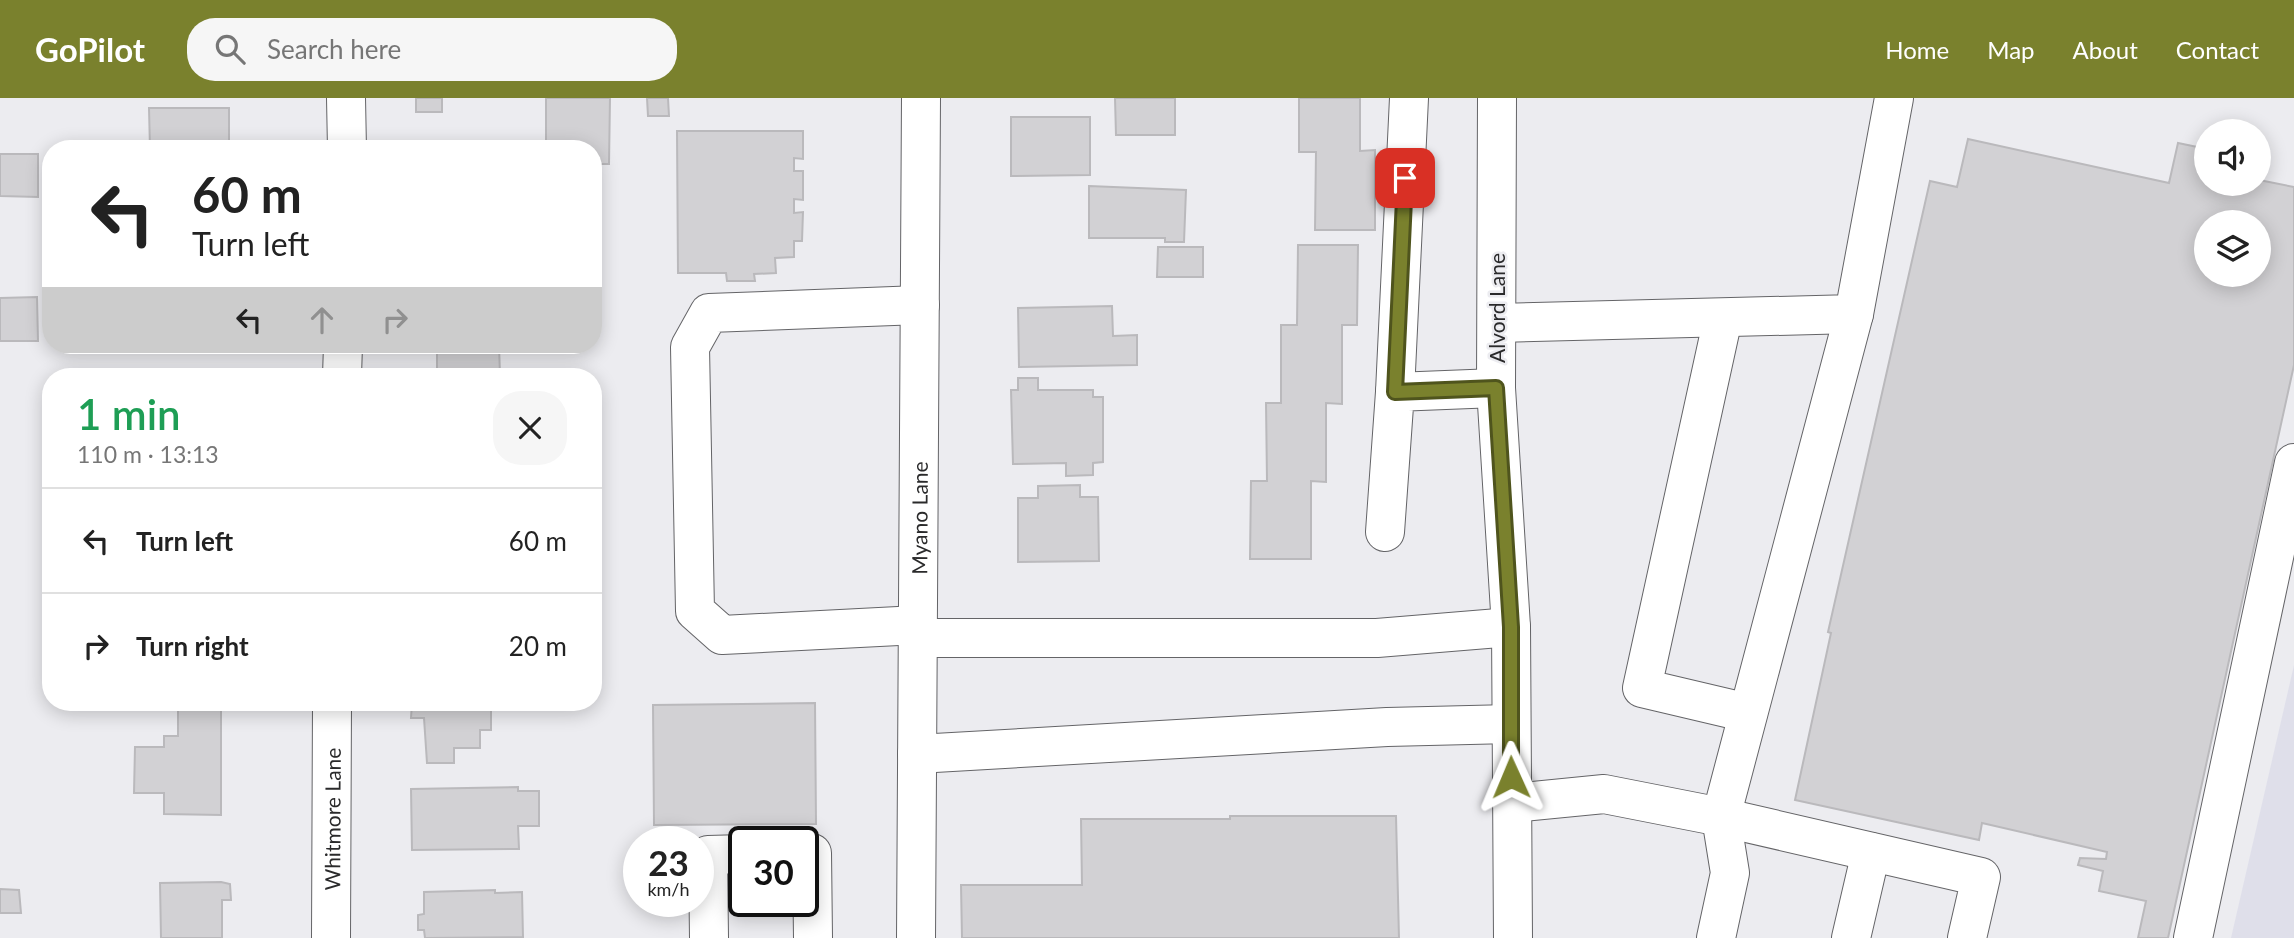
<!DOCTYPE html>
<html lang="en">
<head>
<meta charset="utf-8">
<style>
	:root { --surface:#fff; --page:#f6f6f6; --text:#222; --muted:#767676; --line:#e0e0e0; --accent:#7a812d }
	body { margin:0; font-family:Lato,sans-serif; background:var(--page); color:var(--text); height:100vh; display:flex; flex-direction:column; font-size:26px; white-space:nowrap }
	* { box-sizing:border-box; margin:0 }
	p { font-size:23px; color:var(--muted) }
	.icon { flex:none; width:38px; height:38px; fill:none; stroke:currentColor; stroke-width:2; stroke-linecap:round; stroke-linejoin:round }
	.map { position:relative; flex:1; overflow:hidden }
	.details { position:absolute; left:42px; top:270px; width:560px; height:343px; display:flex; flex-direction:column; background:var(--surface); border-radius:28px; box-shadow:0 4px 18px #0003 }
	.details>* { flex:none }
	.banner { position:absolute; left:42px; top:42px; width:560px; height:214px; border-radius:28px; box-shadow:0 4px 18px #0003; background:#fff; color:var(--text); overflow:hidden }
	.buttons { position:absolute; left:2194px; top:21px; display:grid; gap:14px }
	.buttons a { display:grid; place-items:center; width:77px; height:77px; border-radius:50%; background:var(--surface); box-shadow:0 4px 18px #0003; font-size:35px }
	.speed { position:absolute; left:623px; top:728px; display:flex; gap:14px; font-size:35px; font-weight:700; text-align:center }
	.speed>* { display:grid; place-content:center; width:91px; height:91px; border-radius:50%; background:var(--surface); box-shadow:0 4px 18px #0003; line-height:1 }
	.speed small { font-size:18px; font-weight:400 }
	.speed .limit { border:4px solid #111; border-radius:10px; background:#fff; color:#111 }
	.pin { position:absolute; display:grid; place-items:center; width:60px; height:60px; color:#fff; margin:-30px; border-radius:14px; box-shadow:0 4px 10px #0006 }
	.me { position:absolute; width:77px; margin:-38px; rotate:359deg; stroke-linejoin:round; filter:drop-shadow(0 0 5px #0008) }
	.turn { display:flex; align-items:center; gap:24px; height:147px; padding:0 35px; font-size:32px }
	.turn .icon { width:91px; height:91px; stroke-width:2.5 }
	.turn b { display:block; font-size:49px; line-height:60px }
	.lanes { display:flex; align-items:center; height:66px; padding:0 35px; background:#0003; justify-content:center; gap:35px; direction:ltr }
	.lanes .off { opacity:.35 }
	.round { display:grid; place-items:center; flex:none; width:74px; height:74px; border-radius:28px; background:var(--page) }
	.headline { display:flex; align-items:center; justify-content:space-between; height:119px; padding:0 35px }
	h1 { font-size:42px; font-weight:600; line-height:52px; color:#1e9e55 }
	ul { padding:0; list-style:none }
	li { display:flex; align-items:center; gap:21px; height:105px; padding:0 35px; border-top:2px solid var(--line) }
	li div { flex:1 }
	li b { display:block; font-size:26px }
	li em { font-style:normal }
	header { display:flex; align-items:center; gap:42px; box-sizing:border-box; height:98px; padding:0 35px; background:var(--accent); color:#fff }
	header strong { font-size:33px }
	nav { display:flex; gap:38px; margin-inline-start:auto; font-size:24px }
	.search { width:490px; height:63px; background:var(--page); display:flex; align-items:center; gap:18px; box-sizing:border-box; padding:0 24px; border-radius:28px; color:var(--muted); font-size:26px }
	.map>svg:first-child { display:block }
	.built { fill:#dfdfea }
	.building { fill:#d2d1d4; stroke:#bab9bc; stroke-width:2; fill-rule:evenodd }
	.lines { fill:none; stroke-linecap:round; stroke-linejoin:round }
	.minor-casing { stroke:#646467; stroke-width:40 }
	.minor { stroke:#fff; stroke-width:38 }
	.route-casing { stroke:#4f541d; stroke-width:18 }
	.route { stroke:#7a812d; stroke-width:12 }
	.labels { text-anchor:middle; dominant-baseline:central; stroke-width:5; stroke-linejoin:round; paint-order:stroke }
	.street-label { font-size:21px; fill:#2a2a2b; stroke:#ececf0 }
</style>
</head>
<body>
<header>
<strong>GoPilot</strong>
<div class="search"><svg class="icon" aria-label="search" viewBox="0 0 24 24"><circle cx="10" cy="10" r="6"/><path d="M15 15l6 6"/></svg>Search here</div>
<nav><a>Home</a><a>Map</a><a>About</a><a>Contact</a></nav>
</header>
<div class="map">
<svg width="2294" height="840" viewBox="0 0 2294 840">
	<rect width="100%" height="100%" fill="#ececf0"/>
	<polygon class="built" points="2294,567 2294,840 2231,840"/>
	<g class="building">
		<rect x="416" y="0" width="26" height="14"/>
		<polygon points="546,0 610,0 609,66 593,66 593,51 546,51"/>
		<polygon points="647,0 668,0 669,18 648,18"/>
		<polygon points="1115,0 1175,0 1175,37 1116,37"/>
		<polygon points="1299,0 1360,0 1360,53 1375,52 1375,132 1315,132 1316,54 1299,54"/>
		<polygon points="149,10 229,10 229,51 150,51"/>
		<polygon points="1011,19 1090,19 1090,77 1011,78"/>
		<polygon points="677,33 803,33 803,61 794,60 794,73 803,73 803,102 794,101 794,115 803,114 802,143 794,143 794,159 775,160 776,175 754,176 755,183 727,183 726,175 678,175"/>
		<path d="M 1968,41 L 2169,85 L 2178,45 L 2207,51 L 2207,86 L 2259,86 L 2259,82 L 2294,89 L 2294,267 L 2168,840 L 2138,840 L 2146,803 L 2099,793 L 2103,773 L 2078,767 L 2080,760 L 2106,761 L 2107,754 L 1982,725 L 1979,742 L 1795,702 L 1831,535 L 1828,534 L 1930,83 L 1957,89 ZM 2207,124 L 2259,124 L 2259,177 L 2207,177 Z"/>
		<polygon points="0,56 38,56 38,99 0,98"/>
		<polygon points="1089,88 1186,92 1184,144 1165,144 1165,140 1089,140"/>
		<polygon points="1298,147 1358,147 1357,227 1342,227 1342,306 1326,305 1326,384 1311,383 1311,461 1250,461 1251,383 1267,383 1266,305 1281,305 1281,227 1297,227"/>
		<polygon points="1158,149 1203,149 1203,179 1157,179"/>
		<polygon points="37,199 38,243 0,243 0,200"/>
		<polygon points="1112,208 1113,238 1137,237 1137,267 1019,269 1018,210"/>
		<polygon points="437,247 499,247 500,278 437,278"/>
		<polygon points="1018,280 1038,280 1038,292 1093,292 1093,299 1103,299 1103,364 1093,365 1093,377 1066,378 1066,365 1013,366 1011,292 1018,292"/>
		<polygon points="1080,387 1080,399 1098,399 1099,463 1018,464 1018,400 1038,400 1038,388"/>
		<polygon points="412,604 491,604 491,632 480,632 480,650 454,650 454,665 427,665 424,620 411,620"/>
		<polygon points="815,605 816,726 654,727 653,607"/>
		<polygon points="221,606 221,717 164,716 164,695 134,695 135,649 164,649 164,638 178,638 178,607"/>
		<polygon points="518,689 518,693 539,693 539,728 518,728 519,751 412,752 411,691"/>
		<polygon points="1230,718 1396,718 1399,840 962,840 961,787 1082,787 1081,721 1230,721"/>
		<polygon points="221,784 230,786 231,802 222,802 222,840 161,840 160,785"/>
		<polygon points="0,791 19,792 21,815 0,815"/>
		<polygon points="495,792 495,795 522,794 523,839 425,840 424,832 418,832 418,817 424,816 424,794"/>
	</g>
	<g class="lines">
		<g class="minor-casing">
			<g id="minor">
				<polyline points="346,0 347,51"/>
				<polyline points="1497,0 1496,290 1511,529 1513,840"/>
				<polyline points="1723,220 1642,590 1748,615"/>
				<polyline points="1497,225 1854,216 1894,0"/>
				<polyline points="342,278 343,247"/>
				<polyline points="1395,294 1409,0"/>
				<polyline points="1385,434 1395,294 1496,290"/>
				<polyline points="918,527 722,537 695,513 690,249 709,215 920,207"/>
				<polyline points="918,540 1377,540 1511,529"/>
				<polyline points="917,656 1387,629 1511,626"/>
				<polyline points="1512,705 1604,696 1721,719 1981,779 1967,840"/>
				<polyline points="803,755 812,755 813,840"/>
				<path id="s1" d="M 331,840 L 332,604"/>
				<polyline points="709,840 708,757 744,756"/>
				<path id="s2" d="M 916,840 L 921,0"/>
				<polyline points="1716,840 1730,775 1721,719 1854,216"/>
				<polyline points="1851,840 1871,754"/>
				<polyline points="2193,840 2294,365"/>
			</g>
		</g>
		<use href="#minor" class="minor"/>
	</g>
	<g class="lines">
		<g class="route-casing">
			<polyline id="route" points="1405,80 1395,294 1496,290 1511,529 1511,679"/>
		</g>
		<use href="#route" class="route"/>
	</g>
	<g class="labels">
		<g class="street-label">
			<text transform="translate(1496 210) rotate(-90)">Alvord Lane</text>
			<text stroke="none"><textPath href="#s2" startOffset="420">Myano Lane</textPath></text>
			<text stroke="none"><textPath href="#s1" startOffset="119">Whitmore Lane</textPath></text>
		</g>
	</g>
</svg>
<div class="buttons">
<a><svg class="icon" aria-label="sound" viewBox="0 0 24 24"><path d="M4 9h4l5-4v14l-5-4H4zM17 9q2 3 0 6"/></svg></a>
<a><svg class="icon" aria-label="layers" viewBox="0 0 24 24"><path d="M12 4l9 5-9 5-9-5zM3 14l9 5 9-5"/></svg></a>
</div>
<div class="speed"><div>23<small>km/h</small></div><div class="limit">30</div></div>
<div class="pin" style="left:1405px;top:80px;background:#d93025"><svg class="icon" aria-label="arrive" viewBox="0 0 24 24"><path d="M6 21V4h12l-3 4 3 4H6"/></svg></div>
<svg class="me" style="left:1511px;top:679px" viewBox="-20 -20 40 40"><path d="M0-17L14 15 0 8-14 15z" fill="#7a812d" stroke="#fff" stroke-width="4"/></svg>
<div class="banner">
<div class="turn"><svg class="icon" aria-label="left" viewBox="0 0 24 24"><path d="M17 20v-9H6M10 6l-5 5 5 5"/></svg><div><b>60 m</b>Turn left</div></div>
<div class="lanes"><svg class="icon" aria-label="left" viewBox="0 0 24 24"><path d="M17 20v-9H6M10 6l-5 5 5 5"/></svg><svg class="icon off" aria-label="ahead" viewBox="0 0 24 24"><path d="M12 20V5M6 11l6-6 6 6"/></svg><svg class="icon off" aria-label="right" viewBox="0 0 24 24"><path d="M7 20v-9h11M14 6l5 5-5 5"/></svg></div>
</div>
<section class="details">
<div class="headline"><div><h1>1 min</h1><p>110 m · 13:13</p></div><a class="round"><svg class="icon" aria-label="close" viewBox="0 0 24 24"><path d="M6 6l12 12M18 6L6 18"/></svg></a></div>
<ul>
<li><svg class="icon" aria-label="left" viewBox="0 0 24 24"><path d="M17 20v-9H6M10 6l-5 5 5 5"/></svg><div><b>Turn left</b></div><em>60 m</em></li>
<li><svg class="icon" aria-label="right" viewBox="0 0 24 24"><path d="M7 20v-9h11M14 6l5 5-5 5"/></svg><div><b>Turn right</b></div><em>20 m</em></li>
</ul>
</section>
</div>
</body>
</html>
